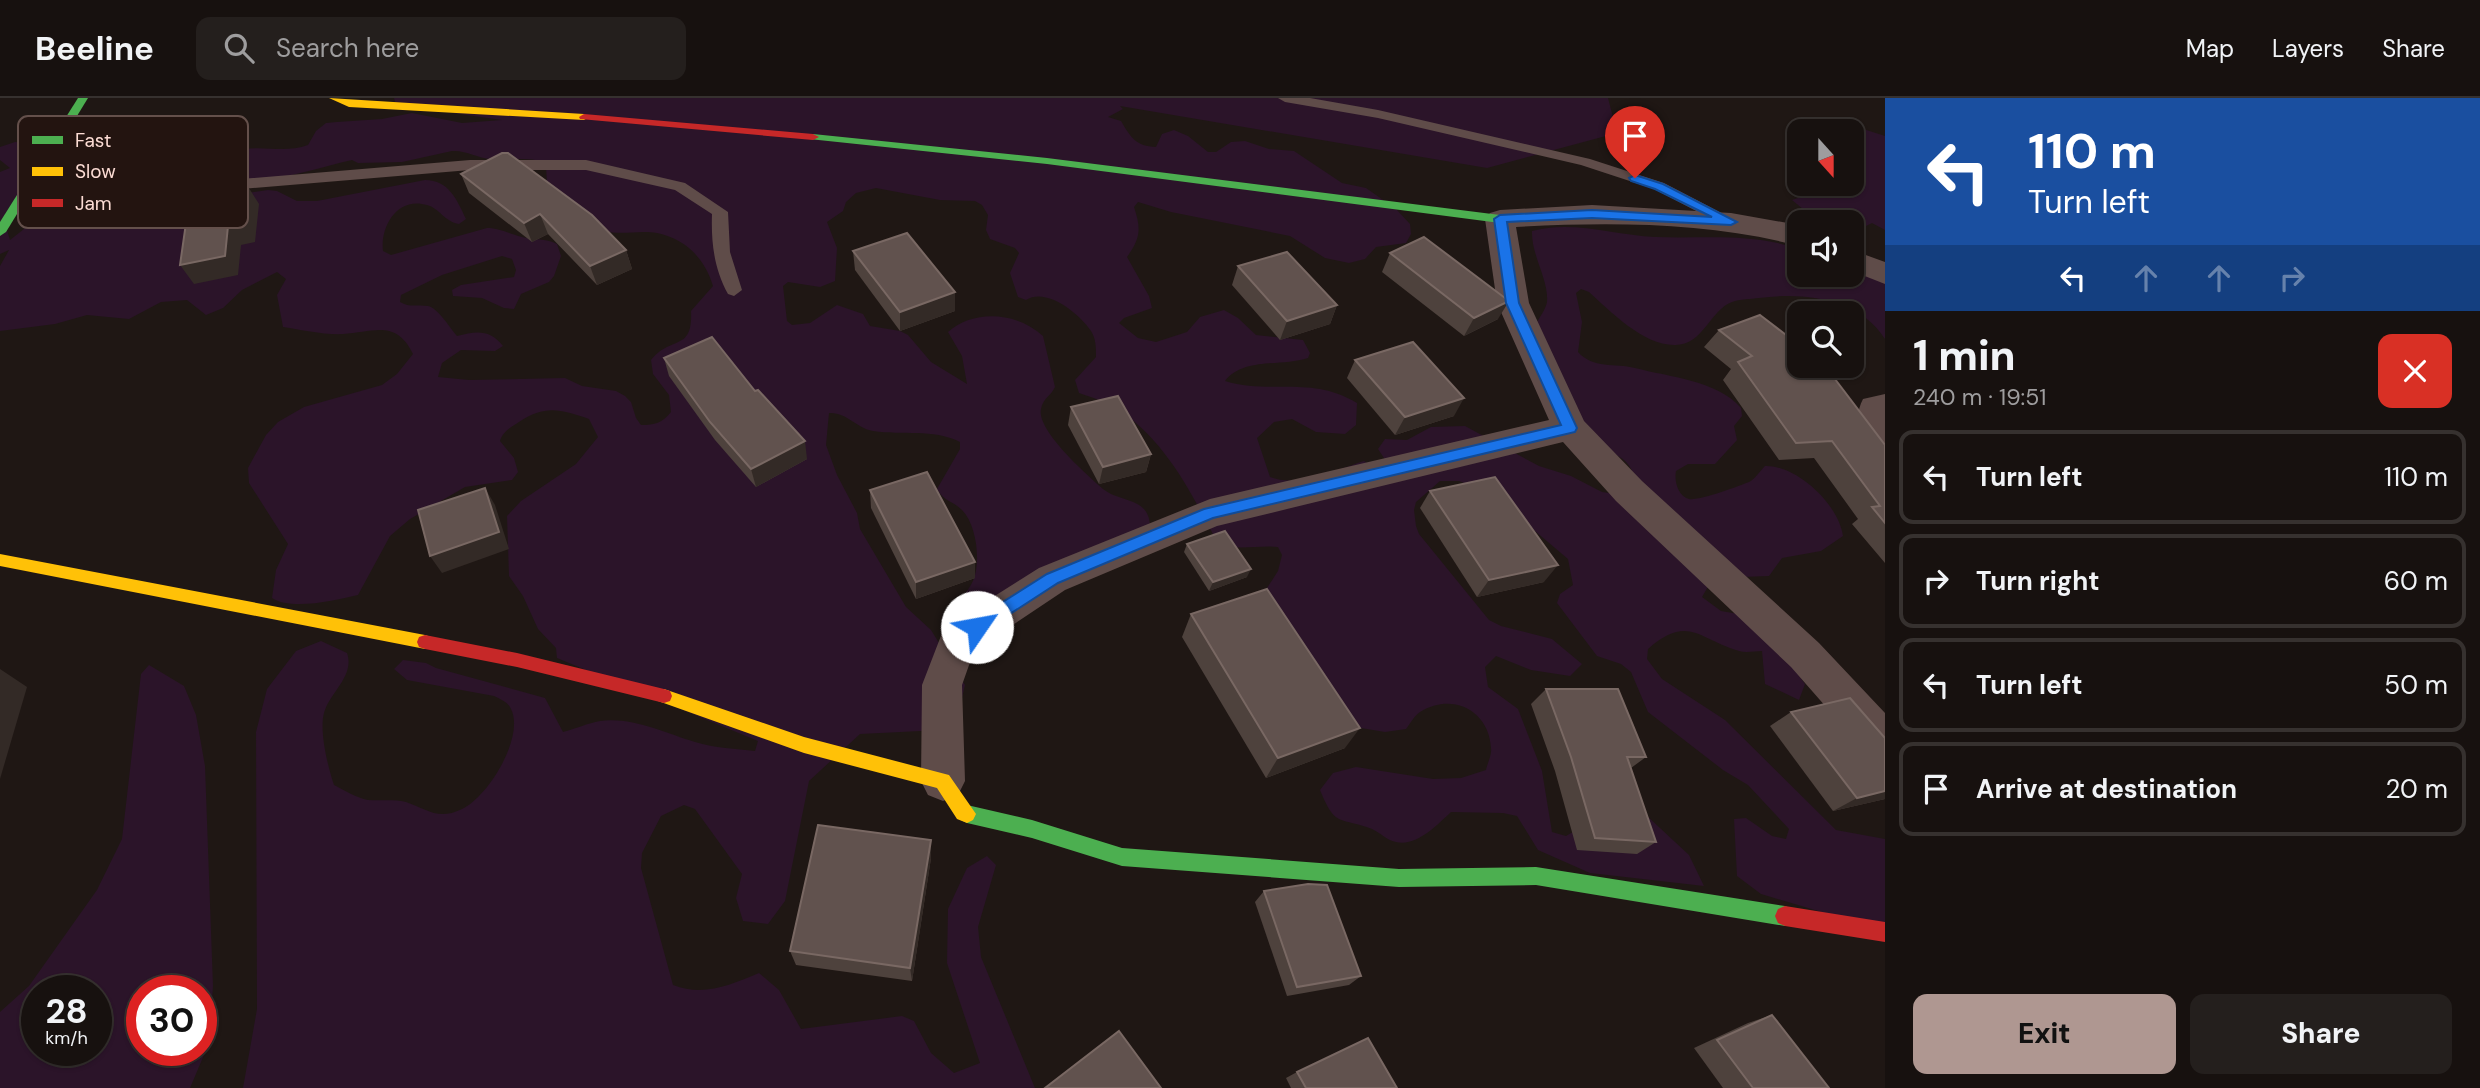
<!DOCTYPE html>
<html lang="en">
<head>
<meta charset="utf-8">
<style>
	:root { --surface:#17110f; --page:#241f1d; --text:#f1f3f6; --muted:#9e9d9e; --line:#36312f; --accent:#af9791 }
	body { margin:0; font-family:"DM Sans",sans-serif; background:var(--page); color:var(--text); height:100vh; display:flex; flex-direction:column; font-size:26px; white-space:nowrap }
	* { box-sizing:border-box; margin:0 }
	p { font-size:23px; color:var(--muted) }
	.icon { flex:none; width:38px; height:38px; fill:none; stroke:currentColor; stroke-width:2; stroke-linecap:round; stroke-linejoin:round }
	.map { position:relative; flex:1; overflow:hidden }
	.sheet { display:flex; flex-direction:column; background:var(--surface); width:595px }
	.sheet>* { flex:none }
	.guide { background:#1a4fa0; color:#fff; overflow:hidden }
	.needle { width:46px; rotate:159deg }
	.tools { position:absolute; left:1787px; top:21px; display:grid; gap:14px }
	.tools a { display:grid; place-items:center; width:77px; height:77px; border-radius:14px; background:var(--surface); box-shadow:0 2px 5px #0004,0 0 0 2px var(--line); font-size:35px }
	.speed { position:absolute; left:21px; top:877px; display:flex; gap:14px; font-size:35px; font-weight:700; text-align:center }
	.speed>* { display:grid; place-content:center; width:91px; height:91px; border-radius:50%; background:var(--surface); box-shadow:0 2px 5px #0004,0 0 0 2px var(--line); line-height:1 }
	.speed small { font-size:18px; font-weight:400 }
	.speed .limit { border:10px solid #d22; background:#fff; color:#111 }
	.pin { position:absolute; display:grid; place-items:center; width:60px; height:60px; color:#fff; margin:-72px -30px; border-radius:50% 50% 50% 0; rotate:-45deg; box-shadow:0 0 7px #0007 }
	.pin .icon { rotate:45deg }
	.me { position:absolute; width:77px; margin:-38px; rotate:57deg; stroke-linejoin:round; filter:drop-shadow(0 0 5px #0008) }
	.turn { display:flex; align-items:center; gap:24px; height:147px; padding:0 28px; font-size:32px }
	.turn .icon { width:91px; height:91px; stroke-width:2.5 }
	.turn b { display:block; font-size:49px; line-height:60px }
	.lanes { display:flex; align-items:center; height:66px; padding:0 28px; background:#0003; justify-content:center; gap:35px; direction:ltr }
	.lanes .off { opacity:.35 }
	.round { display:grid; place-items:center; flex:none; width:74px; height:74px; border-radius:14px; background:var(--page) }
	.summary { display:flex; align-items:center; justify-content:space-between; height:119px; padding:0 28px }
	h1 { font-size:42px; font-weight:800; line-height:52px }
	.cta { display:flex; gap:14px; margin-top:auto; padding:14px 28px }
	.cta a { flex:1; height:80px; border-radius:14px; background:var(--accent); color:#111; font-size:28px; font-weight:800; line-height:80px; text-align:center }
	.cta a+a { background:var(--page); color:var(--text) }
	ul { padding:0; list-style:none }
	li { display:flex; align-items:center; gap:21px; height:94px; margin:0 14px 10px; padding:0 14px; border:4px solid var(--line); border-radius:14px }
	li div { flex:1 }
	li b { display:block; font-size:26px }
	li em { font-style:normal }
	header { display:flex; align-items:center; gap:42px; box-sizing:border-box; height:98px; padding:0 35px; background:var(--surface); border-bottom:2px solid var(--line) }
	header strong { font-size:33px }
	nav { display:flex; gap:38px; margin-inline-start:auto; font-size:24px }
	.search { width:490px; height:63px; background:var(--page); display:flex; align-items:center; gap:18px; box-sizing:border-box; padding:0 24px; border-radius:14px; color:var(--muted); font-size:26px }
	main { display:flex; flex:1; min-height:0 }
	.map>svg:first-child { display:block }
	.green { fill:#2b1429; fill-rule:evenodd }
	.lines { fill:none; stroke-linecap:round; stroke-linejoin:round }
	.lane { fill:#5f4c49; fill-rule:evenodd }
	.street { fill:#5f4c49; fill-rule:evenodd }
	.fast { fill:#4caf50; fill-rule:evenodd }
	.slow { fill:#ffc107; fill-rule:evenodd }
	.jam { fill:#c62828; fill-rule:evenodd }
	.wall { fill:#4e423d }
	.shaded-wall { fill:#332a26 }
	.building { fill:#61524e; stroke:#796863; stroke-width:2 }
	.route { fill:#1a73e8; stroke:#114b97; stroke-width:2 }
	.key { fill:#231410; stroke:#64504b; stroke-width:2 }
	.key-label { font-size:19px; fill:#fcdcd4 }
</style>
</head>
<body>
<header>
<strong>Beeline</strong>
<div class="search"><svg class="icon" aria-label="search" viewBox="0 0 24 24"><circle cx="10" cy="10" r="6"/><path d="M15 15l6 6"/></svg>Search here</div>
<nav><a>Map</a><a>Layers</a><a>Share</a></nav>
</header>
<main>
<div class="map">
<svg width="1885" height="990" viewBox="0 0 1885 990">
	<rect width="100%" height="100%" fill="#1f1714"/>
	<g class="green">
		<path d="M 394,0 L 1608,0 L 1617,35 L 1487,70 L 1120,8 L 1123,11 L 1108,19 L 1121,23 C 1131,40 1136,48 1156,49 L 1162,36 L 1174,32 L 1188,38 L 1208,54 L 1216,54 L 1231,44 L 1245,43 L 1269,51 L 1294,53 L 1342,85 L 1366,90 L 1396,111 L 1410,126 L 1411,136 L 1406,145 L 1376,149 L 1365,161 L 1349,165 L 1325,160 L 1290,138 L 1171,114 L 1138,104 L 1134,109 C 1141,130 1141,140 1127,159 L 1149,198 L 1152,210 L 1124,220 L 1119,225 L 1138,240 L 1156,244 L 1187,234 L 1200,219 L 1224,212 L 1238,220 L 1256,237 L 1303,242 L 1310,255 L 1308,260 C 1281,269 1244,259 1225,283 C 1271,297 1311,277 1357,305 L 1356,327 L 1345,336 L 1316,334 L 1292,321 L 1274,324 L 1257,340 L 1270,379 C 1299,390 1336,372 1364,363 L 1380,375 L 1392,372 L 1378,351 L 1385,341 L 1407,342 L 1431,329 L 1465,328 L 1539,368 L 1571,378 L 1602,394 L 1623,397 L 1638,389 C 1630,358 1619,358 1592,347 L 1537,224 C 1540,219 1546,210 1547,204 C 1549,182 1531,157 1532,133 C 1572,122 1614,137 1655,139 C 1707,141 1748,134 1799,151 L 1799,177 L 1852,177 L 1852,167 L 1885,183 L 1885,241 C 1859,200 1804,194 1759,200 C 1751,201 1740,201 1732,204 C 1710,212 1703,248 1674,247 C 1643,247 1610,213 1589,194 L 1581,191 L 1576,195 L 1582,224 L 1578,254 C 1593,271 1615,265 1635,270 C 1669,279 1717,282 1741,310 L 1742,318 L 1734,328 L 1737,342 L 1715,366 L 1688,366 L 1676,373 C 1674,383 1678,398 1689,401 C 1699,403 1739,388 1749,384 C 1755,381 1760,373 1765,368 C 1797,367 1839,407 1843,438 L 1821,453 L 1782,460 L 1769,478 L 1713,480 L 1702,499 L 1721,513 L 1744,517 L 1788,563 L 1805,586 L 1799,602 L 1765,586 L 1762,553 C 1755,553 1746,555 1739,553 C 1698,541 1688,516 1648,551 L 1647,561 L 1662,581 L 1725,622 L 1836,732 L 1885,741 L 1885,833 L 1761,796 L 1737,778 L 1734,721 L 1746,720 L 1772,738 L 1786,741 L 1789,731 L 1748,687 L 1723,672 L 1648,614 L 1631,574 L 1621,566 L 1597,558 L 1557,505 L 1560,496 L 1573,487 L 1568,461 L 1491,396 L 1459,383 L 1440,383 L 1416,404 L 1414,412 L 1416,428 L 1419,436 L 1489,522 L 1501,528 L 1552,541 L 1582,566 L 1570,578 L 1531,572 L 1496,558 L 1485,569 L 1488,589 L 1518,611 L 1542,673 L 1552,734 L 1566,738 L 1617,708 L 1646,717 L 1689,757 L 1704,788 L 1590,775 L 1538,752 L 1517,718 L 1503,715 L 1451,714 C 1438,726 1417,749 1396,744 C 1386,742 1381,735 1372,731 C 1339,718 1336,731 1320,692 L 1333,675 L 1356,669 L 1433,681 L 1461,680 L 1486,672 C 1487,666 1492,657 1491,650 C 1489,612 1452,594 1420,614 C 1414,618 1410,626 1406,631 L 1385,634 L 1349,628 L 1258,504 L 1278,473 L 1282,457 L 1278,449 C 1258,447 1237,453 1218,446 C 1192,396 1165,340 1114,309 C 1104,303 1090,299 1079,295 L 1075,282 L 1096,259 C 1096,249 1096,241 1091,233 C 1079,215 1046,189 1026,202 L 1018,199 L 1010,175 L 1019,155 L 1015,150 L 990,141 L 986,132 L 988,117 L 982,107 L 975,103 L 940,102 L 876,90 L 856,95 L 846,104 L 843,113 L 827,124 L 837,150 L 835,183 L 820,189 L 788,184 L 783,188 L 787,223 L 792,227 L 810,225 L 837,207 L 863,216 L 870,228 L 900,233 L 908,237 L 931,264 L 967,286 L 962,258 L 948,234 C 974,211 1017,214 1043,238 L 1055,289 C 1051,298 1043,300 1041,311 C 1036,332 1087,377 1103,391 C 1121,405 1149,399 1150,428 L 972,515 L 961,501 C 966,494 973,486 975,477 C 980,459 976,426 962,412 C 953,403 943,403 937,391 L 960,351 L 960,344 C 932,330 903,338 873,333 C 856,330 847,314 829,315 L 826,347 L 837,377 L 857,415 L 860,431 L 906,509 L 931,532 L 965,587 L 960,608 L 941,632 L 860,636 L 809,683 L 785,803 L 768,826 L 743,823 L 736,800 L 742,776 L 695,711 L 684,707 L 661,718 L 642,755 L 641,770 L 673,887 C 704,899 730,887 759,875 L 779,892 L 801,931 L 902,918 L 914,923 L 931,955 L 954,975 L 980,965 L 947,865 L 948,811 L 967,770 L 987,758 L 996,767 L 978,829 L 981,859 L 1035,990 L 243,990 L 257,911 L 256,634 L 267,591 L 296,553 L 321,543 L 347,555 C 355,578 330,594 324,615 C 319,633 328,669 334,687 C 344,692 357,700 368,702 C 380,703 394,701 406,704 C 427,711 438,723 462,711 C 488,699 525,639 511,611 C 508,604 500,601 494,598 L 407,582 L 394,571 L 403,562 L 426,565 L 436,570 L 545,600 L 563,634 C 575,631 588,625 600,623 C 634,619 664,635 695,644 C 715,650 736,651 755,653 L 758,643 L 557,560 L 556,550 L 538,531 L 523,498 L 509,478 L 507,418 L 521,403 L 576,366 L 598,339 L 589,321 C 560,311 545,307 519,324 C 510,330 503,333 500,343 L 514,360 L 518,374 L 512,382 L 465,389 L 410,421 L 390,438 L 358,497 C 337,502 291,513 272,500 L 276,472 L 288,446 L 249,385 L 248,370 L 266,337 L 278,324 L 304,309 L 382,287 L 397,276 L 413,256 C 396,221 374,234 343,236 C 324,237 302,232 283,229 L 277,197 L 286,181 L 277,174 L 242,192 L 223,210 L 206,217 L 187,202 L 161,204 L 129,221 L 87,217 L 55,226 L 0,233 L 0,168 L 9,152 L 0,156 L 0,74 L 10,70 L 0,62 L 0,49 L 15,44 L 29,45 L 16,105 L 6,129 L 10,142 L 24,131 L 40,105 C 70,86 67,109 76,64 C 92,54 133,20 151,41 C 157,47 161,58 165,65 C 195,76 216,54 244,51 C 267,48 286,55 308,47 L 316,33 L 326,25 L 337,24 L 382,21 L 412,15 L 462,25 L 502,22 L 396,7 ZM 452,53 C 466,52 477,60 491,61 C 510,63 525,58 543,64 L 546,68 L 547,85 C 559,97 579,122 593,129 C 614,140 637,131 657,135 C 686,141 705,161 713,188 L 691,213 C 693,254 671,237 651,262 L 653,276 L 669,297 L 671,314 C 662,325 655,327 641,327 L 636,320 L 631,304 L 625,298 L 616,293 L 582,288 L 565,280 L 469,282 L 438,279 L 442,265 L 461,252 L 495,253 L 503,248 C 490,231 476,233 457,238 C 450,230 438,210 428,208 C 418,206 410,210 400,204 L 401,197 L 442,177 L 502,158 L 512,161 L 516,172 L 514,179 L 461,187 L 452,192 L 453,198 L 482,200 L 504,210 L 514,211 L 521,196 L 549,184 L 554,178 L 561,158 L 557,146 C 545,140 534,142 522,139 C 509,136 500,130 487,130 L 391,157 L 383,153 C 380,129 397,98 427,107 C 439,110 445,124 459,126 L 466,121 C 457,102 449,82 425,82 L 317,103 L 297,103 L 277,93 L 268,92 L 200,102 L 145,100 L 144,94 C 177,77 216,84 251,83 C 284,82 320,69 352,62 L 358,65 L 402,64 Z"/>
		<polygon points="1836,27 1854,28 1885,38 1885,132 1872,125 1852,135 1852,124 1819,124 1792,102 1810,96 1813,92 1810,86 1852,86 1852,33 1815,33"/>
		<path d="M 149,567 L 184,588 L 196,617 L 205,668 L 213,888 L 209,945 L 190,990 L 0,990 L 0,914 L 29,888 L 97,792 L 122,741 L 141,576 ZM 96,892 L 96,952 L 37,952 L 37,892 ZM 201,892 L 201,952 L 142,952 L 142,892 Z"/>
	</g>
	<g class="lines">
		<g class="lane">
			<polygon points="1278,0 1310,0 1378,12 1590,61 1664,85 1739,124 1731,129 1725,128 1654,91 1581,67 1378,20 1285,4"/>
			<path d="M 470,62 L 586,62 L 685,85 L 728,114 L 730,154 L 742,192 L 734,198 L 728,196 C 714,171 711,144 712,116 L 675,92 L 586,72 L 470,72 L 109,102 L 31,87 L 23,82 L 31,77 L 109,92 Z"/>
		</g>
		<g class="street">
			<path d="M 1592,107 L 1731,115 L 1799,127 L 1799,148 C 1708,124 1610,124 1516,129 L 1529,205 L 1584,323 L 1642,383 L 1819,545 L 1885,615 L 1885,664 L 1870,659 L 1791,569 L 1616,403 L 1563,344 L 1217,428 L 1065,492 L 974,553 L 962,587 L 965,683 L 958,697 L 943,703 L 928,697 L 921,683 L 922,587 L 944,530 L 1039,470 L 1210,401 L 1549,322 L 1497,205 L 1485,121 L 1490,115 L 1500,112 Z"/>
			<polygon points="1852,152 1885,164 1885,186 1852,173"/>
			<path d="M 1885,296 L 1885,356 C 1862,349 1851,323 1863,301 Z"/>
		</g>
		<g class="fast">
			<polygon points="78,0 88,0 6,134 0,138 0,124"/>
			<polygon points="813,36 1047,60 1500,117 1506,121 1500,125 1047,66 809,41 809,37"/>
			<polygon points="967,707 1032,722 1122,750 1399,771 1536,769 1785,808 1792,811 1795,818 1792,825 1785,828 1536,787 1399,789 1122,768 1032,740 967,725 961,722 958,716 961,710"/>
		</g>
		<g class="slow">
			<polygon points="329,0 584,16 589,19 584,22 349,9"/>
			<polygon points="0,456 425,537 431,539 433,544 431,549 425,551 0,468"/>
			<polygon points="664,591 804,639 949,677 976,716 973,722 967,725 957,721 937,690 804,655 658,603 656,598 658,593"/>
		</g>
		<g class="jam">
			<polygon points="584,16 813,36 819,39 813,42 580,21 579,19"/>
			<polygon points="425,537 517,555 664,591 670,593 672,598 670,603 664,605 517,569 425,551 419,549 417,544 419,539"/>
			<polygon points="1785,808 1885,824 1885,844 1785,828 1778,825 1775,818 1778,811"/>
		</g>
	</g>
	<g class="wall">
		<polygon points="461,76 626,152 632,171 597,187 548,136 532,144 469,95"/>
		<polygon points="853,153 955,194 955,213 900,233 855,172"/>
		<polygon points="1390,155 1498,221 1464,238 1382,174"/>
		<polygon points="1238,168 1337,207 1330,226 1280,242 1232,187"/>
		<polygon points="1719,232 1885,347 1885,465 1852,426 1858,421 1814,360 1779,362 1723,282 1731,271 1704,249"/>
		<polygon points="664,260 807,361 756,389 715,342 669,278"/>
		<polygon points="1355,262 1454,318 1395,337 1347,280"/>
		<polygon points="1071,309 1151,356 1146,374 1099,386 1068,327"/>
		<polygon points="870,392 975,480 916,501 871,410"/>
		<polygon points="1430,393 1544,484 1477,499 1420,410"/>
		<polygon points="1187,446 1247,479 1209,493 1184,454"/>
		<polygon points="1191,516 1345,650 1266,680 1182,539"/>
		<polygon points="1546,591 1646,659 1631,670 1656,744 1637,756 1577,752 1555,673 1531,606"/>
		<polygon points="1791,614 1885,640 1885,701 1833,713 1770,628"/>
		<polygon points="931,760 912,883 796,867 790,853"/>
		<polygon points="1264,793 1361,878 1349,887 1287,898 1255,804"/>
		<polygon points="1772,917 1829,990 1723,990 1694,950 1748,925"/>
		<polygon points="1297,974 1397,990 1291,990 1286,980"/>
	</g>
	<g class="shaded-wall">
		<polygon points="247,87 259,106 255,144 241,147 238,177 194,186 180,167 228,128"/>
		<polygon points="540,116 548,136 532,144 524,125"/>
		<polygon points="626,152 632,171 597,187 590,168"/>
		<polygon points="955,194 955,213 900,233 900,214"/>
		<polygon points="1509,203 1498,221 1464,238 1474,220"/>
		<polygon points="1337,207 1330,226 1280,242 1287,223"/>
		<polygon points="1464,300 1454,318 1395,337 1405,319"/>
		<polygon points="805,343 807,361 756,389 751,371"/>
		<polygon points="1151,356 1146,374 1099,386 1103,369"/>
		<polygon points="485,390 495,407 509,451 442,475 430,458"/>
		<polygon points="975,464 975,480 916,501 916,484"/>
		<polygon points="1558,467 1544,484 1477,499 1489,482"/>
		<polygon points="1251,471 1247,479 1209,493 1213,484"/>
		<polygon points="0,571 27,589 0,681"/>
		<polygon points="1360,630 1345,650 1266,680 1278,660"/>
		<polygon points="1885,693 1885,701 1833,713 1857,700"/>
		<polygon points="931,742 931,760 912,883 910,870"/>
	</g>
	<g class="building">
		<polygon points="502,55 508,55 592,117 626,152 590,168 540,116 524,125 461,76"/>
		<polygon points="247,87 243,125 228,128 225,158 180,167 190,97"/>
		<polygon points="907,135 955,194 900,214 853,153"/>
		<polygon points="1424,139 1509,203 1474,220 1390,155"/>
		<polygon points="1287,154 1337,207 1287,223 1238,168"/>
		<polygon points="1760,217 1799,247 1799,268 1825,268 1885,347 1885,425 1872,409 1880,408 1832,343 1796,345 1738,264 1752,258 1719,232"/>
		<polygon points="712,239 755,293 758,292 805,343 751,371 710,324 664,260"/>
		<polygon points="1413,244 1464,300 1405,319 1355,262"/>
		<polygon points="1118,298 1151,356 1103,369 1071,309"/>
		<polygon points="927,374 975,464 916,484 870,392"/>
		<polygon points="1495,379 1558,467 1489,482 1430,393"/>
		<polygon points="485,390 499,434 430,458 418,412"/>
		<polygon points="1225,433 1251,471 1213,484 1187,446"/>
		<polygon points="1267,491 1360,630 1278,660 1191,516"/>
		<polygon points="1546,591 1618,591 1646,659 1627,659 1656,744 1595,740 1571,659"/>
		<polygon points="1850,600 1885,640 1885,693 1857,700 1791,614"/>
		<polygon points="818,727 931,742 910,870 790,853"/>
		<polygon points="1308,786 1327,787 1361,878 1297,889 1264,793"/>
		<polygon points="1772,917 1829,990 1753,990 1717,942"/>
		<polygon points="1119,933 1161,990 1045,990"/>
		<polygon points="1368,940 1397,990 1306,990 1297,974"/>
	</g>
	<polygon class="route" points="1635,77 1663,86 1737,124 1731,127 1592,120 1507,124 1519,205 1577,330 1575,334 1213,420 1058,485 982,534 971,534 969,529 971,524 1047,476 1204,411 1561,327 1506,205 1494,121 1500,117 1592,112 1712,119 1655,91 1631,83 1629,80"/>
	<rect x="18" y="18" width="230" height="112" rx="10" class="key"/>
	<rect x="32" y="38" width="31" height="8" fill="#4caf50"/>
	<rect x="32" y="69" width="31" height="9" fill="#ffc107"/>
	<rect x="32" y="101" width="31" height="8" fill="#c62828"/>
	<g class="key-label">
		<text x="75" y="49">Fast</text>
		<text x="75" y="80">Slow</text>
		<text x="75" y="112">Jam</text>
	</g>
</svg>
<div class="tools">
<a><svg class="needle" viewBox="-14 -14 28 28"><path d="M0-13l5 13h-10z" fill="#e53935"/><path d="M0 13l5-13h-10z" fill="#9e9d9e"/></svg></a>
<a><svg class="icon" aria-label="sound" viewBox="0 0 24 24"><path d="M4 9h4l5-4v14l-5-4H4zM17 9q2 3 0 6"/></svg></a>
<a><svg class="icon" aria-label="search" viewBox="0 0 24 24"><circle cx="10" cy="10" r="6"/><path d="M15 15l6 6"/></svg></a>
</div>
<div class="speed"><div>28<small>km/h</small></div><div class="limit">30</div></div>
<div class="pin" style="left:1635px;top:80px;background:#d93025"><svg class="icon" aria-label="arrive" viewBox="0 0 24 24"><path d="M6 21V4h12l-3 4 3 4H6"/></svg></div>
<svg class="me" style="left:977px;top:529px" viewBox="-20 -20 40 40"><circle r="19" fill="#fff"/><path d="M0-13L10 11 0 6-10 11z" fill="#1a73e8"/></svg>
</div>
<section class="sheet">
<div class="guide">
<div class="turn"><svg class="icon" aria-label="left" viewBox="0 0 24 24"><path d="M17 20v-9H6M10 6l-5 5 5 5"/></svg><div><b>110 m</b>Turn left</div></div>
<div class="lanes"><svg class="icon" aria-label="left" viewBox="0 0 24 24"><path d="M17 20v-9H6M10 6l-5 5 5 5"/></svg><svg class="icon off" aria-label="ahead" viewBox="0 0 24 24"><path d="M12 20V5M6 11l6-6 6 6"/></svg><svg class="icon off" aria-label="ahead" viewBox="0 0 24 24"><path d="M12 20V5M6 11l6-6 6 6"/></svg><svg class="icon off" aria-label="right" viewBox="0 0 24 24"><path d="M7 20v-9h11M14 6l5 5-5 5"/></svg></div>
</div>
<div class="summary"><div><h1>1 min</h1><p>240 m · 19:51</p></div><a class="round" style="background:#d93025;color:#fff"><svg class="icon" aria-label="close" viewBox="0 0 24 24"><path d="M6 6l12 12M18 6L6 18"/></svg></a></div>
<ul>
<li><svg class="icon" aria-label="left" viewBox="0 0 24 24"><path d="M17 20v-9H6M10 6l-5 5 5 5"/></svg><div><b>Turn left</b></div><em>110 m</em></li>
<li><svg class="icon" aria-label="right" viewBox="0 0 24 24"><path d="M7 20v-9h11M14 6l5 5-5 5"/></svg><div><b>Turn right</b></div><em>60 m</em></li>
<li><svg class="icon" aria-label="left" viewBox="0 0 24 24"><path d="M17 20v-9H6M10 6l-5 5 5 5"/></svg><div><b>Turn left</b></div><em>50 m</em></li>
<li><svg class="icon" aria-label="arrive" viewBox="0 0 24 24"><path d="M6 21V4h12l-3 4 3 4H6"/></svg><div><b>Arrive at destination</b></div><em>20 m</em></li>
</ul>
<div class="cta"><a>Exit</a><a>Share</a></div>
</section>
</main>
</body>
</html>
